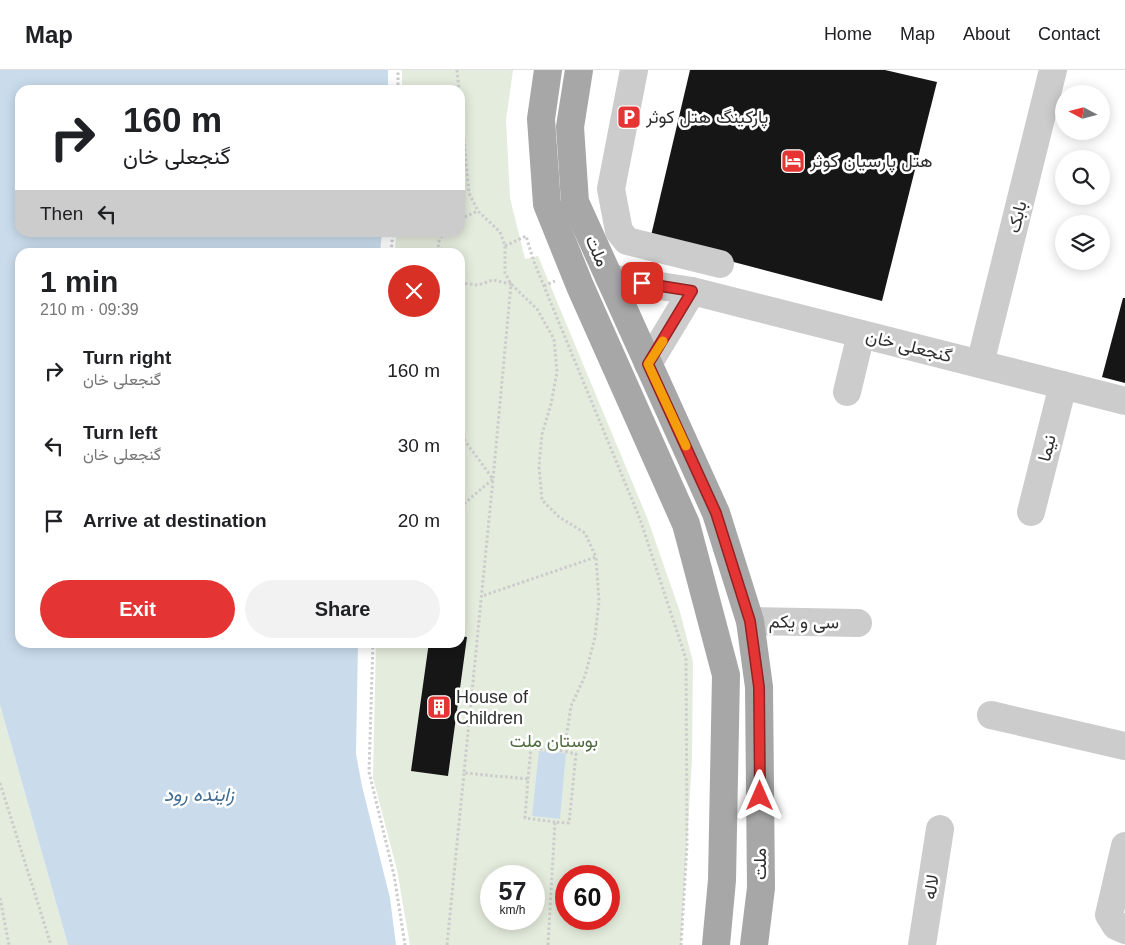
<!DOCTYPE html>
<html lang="en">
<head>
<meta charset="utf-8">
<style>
	:root { --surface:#fff; --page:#f2f2f2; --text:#202124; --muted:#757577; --line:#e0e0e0; --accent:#e43434 }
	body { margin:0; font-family:Helvetica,Vazirmatn,sans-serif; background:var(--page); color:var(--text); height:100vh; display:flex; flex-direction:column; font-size:19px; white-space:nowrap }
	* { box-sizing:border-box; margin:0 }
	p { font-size:16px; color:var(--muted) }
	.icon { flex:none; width:28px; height:28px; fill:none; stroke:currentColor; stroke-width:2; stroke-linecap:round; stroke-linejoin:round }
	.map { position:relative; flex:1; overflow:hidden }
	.details { position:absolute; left:15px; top:178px; width:450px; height:400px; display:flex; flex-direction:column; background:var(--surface); border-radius:15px; box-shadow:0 2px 12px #0003 }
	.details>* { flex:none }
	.guide { position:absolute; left:15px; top:15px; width:450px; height:152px; border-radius:15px; box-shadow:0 2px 12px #0003; background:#fff; color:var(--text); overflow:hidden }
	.needle { width:32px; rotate:277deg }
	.buttons { position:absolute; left:1055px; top:15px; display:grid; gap:10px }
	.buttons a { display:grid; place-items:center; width:55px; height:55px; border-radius:50%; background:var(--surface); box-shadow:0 2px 12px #0003; font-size:25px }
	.speed { position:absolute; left:480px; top:795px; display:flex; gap:10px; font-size:25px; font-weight:700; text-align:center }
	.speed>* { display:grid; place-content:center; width:65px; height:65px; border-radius:50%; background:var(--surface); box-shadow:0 2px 12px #0003; line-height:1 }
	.speed small { font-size:12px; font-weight:400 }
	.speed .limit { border:8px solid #d22; background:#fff; color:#111 }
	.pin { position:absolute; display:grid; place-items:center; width:42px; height:42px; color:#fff; margin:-21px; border-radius:10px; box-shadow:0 2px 8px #0006 }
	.me { position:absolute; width:55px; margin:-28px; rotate:0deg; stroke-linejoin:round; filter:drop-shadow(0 0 4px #0008) }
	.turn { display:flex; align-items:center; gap:18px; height:105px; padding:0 25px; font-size:22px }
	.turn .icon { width:65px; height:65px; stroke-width:2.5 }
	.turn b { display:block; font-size:35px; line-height:42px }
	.then { display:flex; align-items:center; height:48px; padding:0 25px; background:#0003; gap:10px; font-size:19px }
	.round { display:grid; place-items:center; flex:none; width:52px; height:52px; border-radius:26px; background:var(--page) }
	.overview { display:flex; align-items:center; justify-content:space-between; height:85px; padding:0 25px }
	h1 { font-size:30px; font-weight:600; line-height:38px }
	.action { display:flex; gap:10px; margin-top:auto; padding:10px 25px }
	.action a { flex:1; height:58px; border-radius:30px; background:var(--accent); color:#fff; font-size:20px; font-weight:600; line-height:58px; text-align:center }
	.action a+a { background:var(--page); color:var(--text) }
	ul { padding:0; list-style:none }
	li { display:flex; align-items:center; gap:15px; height:75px; padding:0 25px }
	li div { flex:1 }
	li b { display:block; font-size:19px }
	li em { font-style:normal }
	header { display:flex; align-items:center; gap:30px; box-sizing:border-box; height:70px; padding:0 25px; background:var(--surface); border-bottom:1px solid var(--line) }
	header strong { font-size:24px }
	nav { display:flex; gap:28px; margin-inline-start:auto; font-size:18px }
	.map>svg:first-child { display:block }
	.green { fill:#e4ecdd; fill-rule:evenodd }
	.water { fill:#cadcec }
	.building { fill:#161616 }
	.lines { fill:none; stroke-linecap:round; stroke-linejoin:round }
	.path { stroke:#ccc; stroke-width:3; stroke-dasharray:2.5 2.5; stroke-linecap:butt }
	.minor { stroke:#ccc; stroke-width:28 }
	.major { stroke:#a7a7a7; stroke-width:28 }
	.route-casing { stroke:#942222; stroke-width:12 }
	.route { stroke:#e43434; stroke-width:9 }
	.slow { stroke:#f59e0b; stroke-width:9 }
	.labels { text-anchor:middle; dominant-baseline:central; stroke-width:5; stroke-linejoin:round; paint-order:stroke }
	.poi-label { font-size:18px; fill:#2f2f2f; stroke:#fff; text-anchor:start }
	.street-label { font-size:18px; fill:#2f2f2f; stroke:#fff }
	.park-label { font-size:18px; fill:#4f6b3d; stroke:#fff }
	.water-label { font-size:19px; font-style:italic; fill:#3e6b91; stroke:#fff }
</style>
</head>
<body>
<header>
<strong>Map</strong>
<nav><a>Home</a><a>Map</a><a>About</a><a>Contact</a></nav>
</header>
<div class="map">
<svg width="1125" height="875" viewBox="0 0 1125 875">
	<rect width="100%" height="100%" fill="#fff"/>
	<g class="green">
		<path d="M 402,0 L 513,0 L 506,50 L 510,128 L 525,189 L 538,186 L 648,450 L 680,542 L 693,592 L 692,689 L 681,875 L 410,875 L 397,800 L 373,708 L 376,573 L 460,572 L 460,182 L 395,182 L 396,163 L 460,162 L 460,20 L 402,20 ZM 491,806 L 534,806 L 534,849 L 491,849 ZM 566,806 L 609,806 L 609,849 L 566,849 Z"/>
		<polygon points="0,635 68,875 0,875"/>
	</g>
	<g class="water">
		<polygon points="0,0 388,0 388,20 20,20 20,162 382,163 380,182 20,182 20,572 358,573 356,684 362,716 390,828 396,875 68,875 0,635"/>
		<polygon points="539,681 566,683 560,749 532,746"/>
	</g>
	<g class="building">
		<polygon points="690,0 885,0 937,12 882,231 650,170"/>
		<polygon points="1123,228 1125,228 1125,313 1102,307"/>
		<polygon points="460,566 467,567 448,706 411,701 429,572 460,572"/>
	</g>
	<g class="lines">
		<g class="path">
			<polyline points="457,0 459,20"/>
			<polyline points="398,20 398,0"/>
			<polyline points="460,29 469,123 478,141 500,162 505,176 505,203 511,214 537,239 554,269 557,302 551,334 542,364 539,397 542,430 559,447 585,463 596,487 482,526"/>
			<polyline points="460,149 478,141"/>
			<polyline points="505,176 526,166 534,192 640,449 686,589 687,775 681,875"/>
			<polyline points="391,182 393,162"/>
			<polyline points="439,182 438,173 444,162"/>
			<polyline points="460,213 478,215 493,210 511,214 493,409 460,364"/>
			<polyline points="544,216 555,211"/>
			<polyline points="460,437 493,409 464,703 528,709 525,748 555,752"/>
			<polyline points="373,572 369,702 394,805 405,875"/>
			<polyline points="528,709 531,678 564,681 571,636 585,606 595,567 599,531 596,487"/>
			<polyline points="0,713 51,875"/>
			<polyline points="0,828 9,875"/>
			<polyline points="447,875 464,703"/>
			<polyline points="548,875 555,752 569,753 576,684 564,681"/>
		</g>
		<g class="minor">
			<polyline points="634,0 611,119 619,161 627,171 720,194"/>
			<polyline points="609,208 692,221 1125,331"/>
			<polyline points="648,294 692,221"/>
			<polyline points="980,294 1053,0"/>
			<polyline points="847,322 861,264"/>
			<polyline points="1031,442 1063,315"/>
			<polyline points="750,551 858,553"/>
			<polyline points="991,645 1125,676"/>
			<polyline points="1125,776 1109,845 1116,856 1125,860"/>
			<polyline points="922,875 940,759"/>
		</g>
		<g class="major">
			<polyline points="548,0 541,49 547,134 580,216 686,454 726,605 722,810 716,875"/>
			<polyline points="579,0 570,57 575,132 716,443 750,551 759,617 761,818 754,875"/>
		</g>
	</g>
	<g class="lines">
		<g class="route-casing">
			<polyline id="route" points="642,213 692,221 648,294 716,443 750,551 759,617 760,726"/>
		</g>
		<use href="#route" class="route"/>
		<polyline class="slow" points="663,271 648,294 686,376"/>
	</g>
	<defs>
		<g id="parking-square" transform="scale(1.25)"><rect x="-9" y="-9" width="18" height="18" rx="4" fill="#e43434" stroke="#fff"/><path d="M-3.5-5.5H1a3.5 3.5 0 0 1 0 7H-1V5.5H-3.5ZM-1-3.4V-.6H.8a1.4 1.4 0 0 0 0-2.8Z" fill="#fff"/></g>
		<g id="hotel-square" transform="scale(1.25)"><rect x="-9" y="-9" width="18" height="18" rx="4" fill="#e43434" stroke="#fff"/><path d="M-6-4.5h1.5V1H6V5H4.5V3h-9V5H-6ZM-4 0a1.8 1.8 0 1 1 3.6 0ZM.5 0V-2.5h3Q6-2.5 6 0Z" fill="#fff"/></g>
		<g id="building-square" transform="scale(1.25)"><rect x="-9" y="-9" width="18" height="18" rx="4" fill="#e43434" stroke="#fff"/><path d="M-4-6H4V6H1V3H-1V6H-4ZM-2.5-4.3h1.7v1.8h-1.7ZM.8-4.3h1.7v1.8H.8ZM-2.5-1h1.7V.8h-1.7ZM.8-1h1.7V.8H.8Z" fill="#fff"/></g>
	</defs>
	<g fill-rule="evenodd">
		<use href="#parking-square" x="629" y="47"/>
		<use href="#hotel-square" x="793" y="91"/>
		<use href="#building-square" x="439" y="637"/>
	</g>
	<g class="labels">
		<g class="poi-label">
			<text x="646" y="47">پارکینگ هتل کوثر</text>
			<text x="810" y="91">هتل پارسیان کوثر</text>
			<text x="456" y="627">House of<tspan x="456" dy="21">Children</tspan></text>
		</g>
		<g class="street-label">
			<text transform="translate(1017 147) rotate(-76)">بابک</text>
			<text transform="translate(597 181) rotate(66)">ملت</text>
			<text transform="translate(909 276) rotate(14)">گنجعلی خان</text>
			<text transform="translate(1047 378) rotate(-76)">نیما</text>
			<text transform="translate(804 552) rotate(1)">سی و یکم</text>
			<text transform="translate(760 794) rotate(-90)">ملت</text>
			<text transform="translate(931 817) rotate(-81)">لاله</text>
		</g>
		<g class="park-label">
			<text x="554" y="671">بوستان ملت</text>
		</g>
		<g class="water-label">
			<text x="199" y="724">زاینده رود</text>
		</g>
	</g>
</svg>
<div class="buttons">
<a><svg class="needle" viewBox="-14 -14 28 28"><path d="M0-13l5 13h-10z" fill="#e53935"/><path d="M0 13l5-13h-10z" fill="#757577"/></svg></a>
<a><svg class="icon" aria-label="search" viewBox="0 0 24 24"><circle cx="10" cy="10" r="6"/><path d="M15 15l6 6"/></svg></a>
<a><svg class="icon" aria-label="layers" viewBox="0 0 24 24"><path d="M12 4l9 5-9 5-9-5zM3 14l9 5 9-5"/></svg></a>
</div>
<div class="speed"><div>57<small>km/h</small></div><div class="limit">60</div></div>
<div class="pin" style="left:642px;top:213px;background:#d93025"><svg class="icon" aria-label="arrive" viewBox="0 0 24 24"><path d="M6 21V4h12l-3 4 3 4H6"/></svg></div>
<svg class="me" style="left:760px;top:726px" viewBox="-20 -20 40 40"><path d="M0-17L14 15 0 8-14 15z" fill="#e43434" stroke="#fff" stroke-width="4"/></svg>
<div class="guide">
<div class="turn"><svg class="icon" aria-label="right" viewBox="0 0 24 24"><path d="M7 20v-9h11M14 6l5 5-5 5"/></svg><div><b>160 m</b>گنجعلی خان</div></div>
<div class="then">Then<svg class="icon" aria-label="left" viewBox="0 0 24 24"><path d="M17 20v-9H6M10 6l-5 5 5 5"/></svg></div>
</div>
<section class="details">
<div class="overview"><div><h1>1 min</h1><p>210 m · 09:39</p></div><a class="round" style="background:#d93025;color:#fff"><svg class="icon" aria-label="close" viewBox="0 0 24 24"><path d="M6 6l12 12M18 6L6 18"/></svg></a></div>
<ul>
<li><svg class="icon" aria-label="right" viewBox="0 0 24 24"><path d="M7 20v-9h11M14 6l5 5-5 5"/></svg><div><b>Turn right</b><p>گنجعلی خان</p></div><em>160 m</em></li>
<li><svg class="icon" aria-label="left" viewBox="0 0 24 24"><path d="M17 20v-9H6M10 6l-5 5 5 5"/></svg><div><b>Turn left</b><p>گنجعلی خان</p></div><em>30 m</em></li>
<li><svg class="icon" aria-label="arrive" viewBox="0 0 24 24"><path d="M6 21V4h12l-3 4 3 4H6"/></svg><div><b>Arrive at destination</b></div><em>20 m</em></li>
</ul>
<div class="action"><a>Exit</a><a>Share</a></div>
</section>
</div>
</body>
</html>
